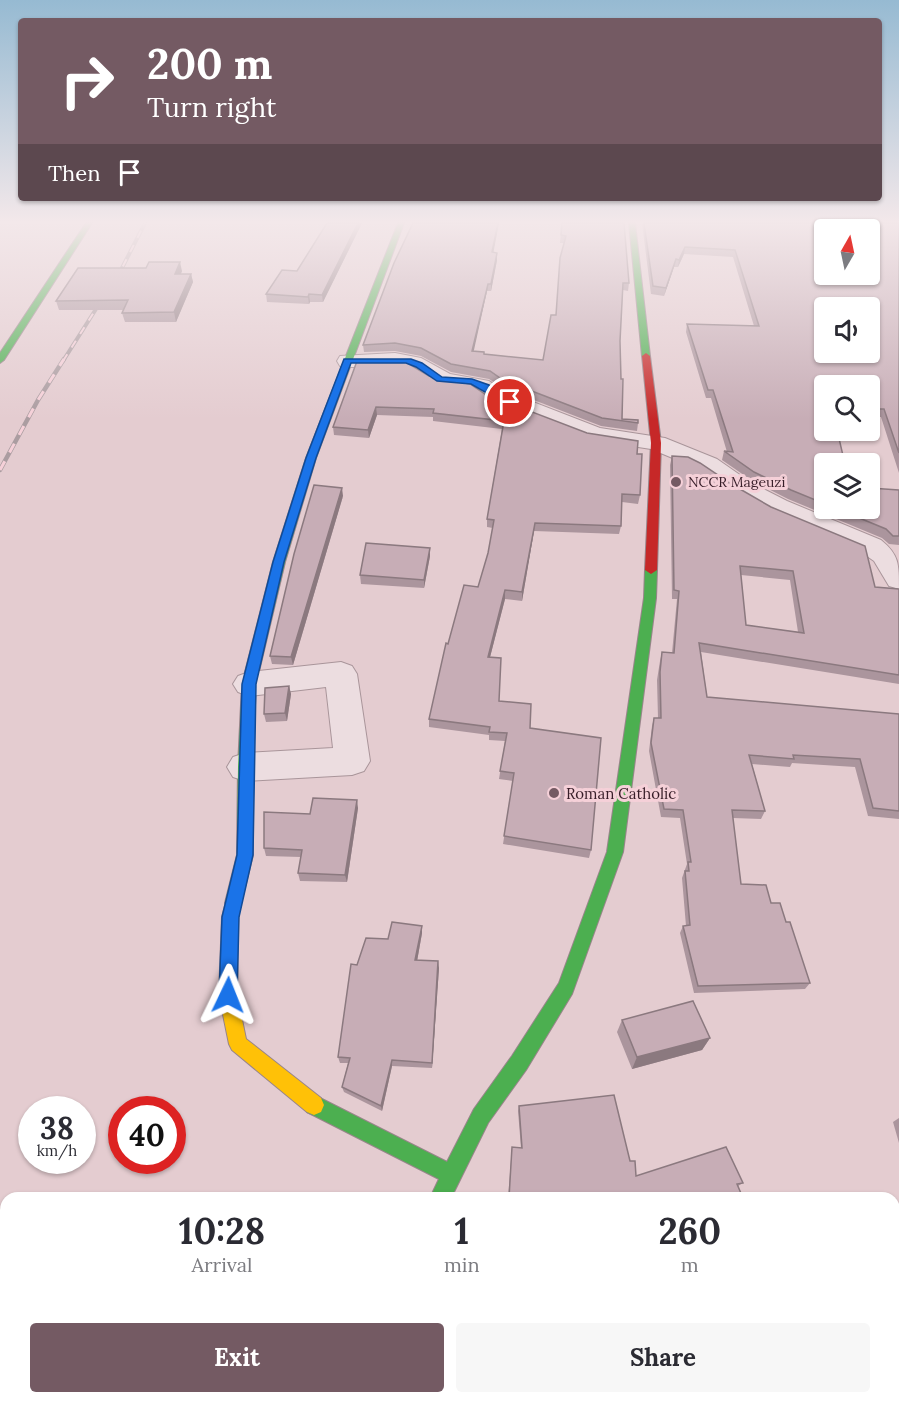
<!DOCTYPE html>
<html lang="en">
<head>
<meta charset="utf-8">
<style>
	:root { --surface:#fff; --page:#f7f7f7; --text:#2b2b33; --muted:#7c7c81; --accent:#745a63 }
	body { margin:0; font-family:Lora,serif; background:var(--page); color:var(--text); height:100vh; display:flex; flex-direction:column; font-size:22px; white-space:nowrap }
	* { box-sizing:border-box; margin:0 }
	p { font-size:20px; color:var(--muted) }
	.icon { flex:none; width:33px; height:33px; fill:none; stroke:currentColor; stroke-width:2; stroke-linecap:round; stroke-linejoin:round }
	.map { position:relative; flex:1; overflow:hidden }
	.drawer { position:absolute; left:0px; top:1192px; width:900px; height:212px; display:flex; flex-direction:column; background:var(--surface); border-radius:18px 18px 0 0; box-shadow:0 2px 4px #0004 }
	.drawer>* { flex:none }
	.hud { position:absolute; left:18px; top:18px; width:864px; height:183px; border-radius:6px; box-shadow:0 2px 4px #0004; background:#745a63; color:#fff; overflow:hidden }
	.needle { width:39px; rotate:9deg }
	.controls { position:absolute; left:814px; top:219px; display:grid; gap:12px }
	.controls a { display:grid; place-items:center; width:66px; height:66px; border-radius:6px; background:var(--surface); box-shadow:0 2px 4px #0004; font-size:30px }
	.speed { position:absolute; left:18px; top:1096px; display:flex; gap:12px; font-size:30px; font-weight:700; text-align:center }
	.speed>* { display:grid; place-content:center; width:78px; height:78px; border-radius:50%; background:var(--surface); box-shadow:0 2px 4px #0004; line-height:1 }
	.speed small { font-size:15px; font-weight:400 }
	.speed .limit { border:9px solid #d22; background:#fff; color:#111 }
	.pin { position:absolute; display:grid; place-items:center; width:51px; height:51px; color:#fff; margin:-26px; border:3px solid #fff; border-radius:50%; box-shadow:0 2px 6px #0007 }
	.me { position:absolute; width:66px; margin:-33px; rotate:2deg; stroke-linejoin:round; filter:drop-shadow(0 0 4px #0008) }
	.turn { display:flex; align-items:center; gap:21px; height:126px; padding:0 30px; font-size:27px }
	.turn .icon { width:78px; height:78px; stroke-width:2.5 }
	.turn b { display:block; font-size:42px; line-height:51px }
	.then { display:flex; align-items:center; height:57px; padding:0 30px; background:#0003; gap:12px; font-size:22px }
	.eta { display:flex; justify-content:space-evenly; align-items:center; height:102px; text-align:center }
	.eta b { font-size:36px; font-weight:700; line-height:42px }
	.primary-button { display:flex; gap:12px; margin-top:auto; padding:12px 30px }
	.primary-button a { flex:1; height:69px; border-radius:6px; background:var(--accent); color:#fff; font-size:24px; font-weight:700; line-height:69px; text-align:center }
	.primary-button a+a { background:var(--page); color:var(--text) }
	.map>svg:first-child { display:block }
	.lines { fill:none; stroke-linecap:round; stroke-linejoin:round }
	.street-casing { stroke:#a9959a; stroke-width:2 }
	.fast-casing { stroke:#98858a; stroke-width:2 }
	.slow-casing { stroke:#98858a; stroke-width:2 }
	.jam-casing { stroke:#98858a; stroke-width:2 }
	.street { fill:#ecdde0; fill-rule:evenodd }
	.fast { fill:#4caf50; fill-rule:evenodd }
	.slow { fill:#ffc107; fill-rule:evenodd }
	.jam { fill:#c62828; fill-rule:evenodd }
	.rail-far1-casing { stroke:#ab9da1; stroke-width:4 }
	.rail-casing { stroke:#ab9da1; stroke-width:4.5 }
	.rail-far1 { stroke:#f5d0d8; stroke-width:2; stroke-dasharray:8; stroke-linecap:butt }
	.rail { stroke:#f5d0d8; stroke-width:3; stroke-dasharray:10; stroke-linecap:butt }
	.wall { fill:#ab959d; fill-rule:evenodd }
	.shaded-wall { fill:#8b797f }
	.building { fill:#c7adb6; stroke:#8b797f; stroke-width:1.5; fill-rule:evenodd }
	.route { fill:#1a73e8; stroke:#114b97; stroke-width:1.5 }
	.poi-dot { fill:#745a63; stroke:#f5d0d8; stroke-width:2 }
	.labels { text-anchor:middle; dominant-baseline:central; stroke-width:6; stroke-linejoin:round; paint-order:stroke }
	.far-poi-label { font-size:14px; fill:#371d28; stroke:#f5d0d8; text-anchor:start }
	.poi-label { font-size:15px; fill:#371d28; stroke:#f5d0d8; text-anchor:start }
</style>
</head>
<body>
<div class="map">
<svg width="899" height="1403" viewBox="0 0 899 1403">
	<rect width="100%" height="100%" fill="#e4ccd0"/>
	<g class="lines">
		<g class="street-casing">
			<g id="street">
				<path d="M 395,353 L 421,358 L 450,374 L 489,381 L 502,390 L 600,428 L 665,438 L 717,459 L 750,482 L 787,501 L 881,540 C 899,555 899,563 899,589 L 889,586 L 874,561 L 861,552 L 769,513 L 732,492 L 699,469 L 651,449 L 587,439 L 486,400 L 471,390 L 430,382 L 405,367 L 348,367 L 340,366 L 337,361 L 340,356 Z"/>
				<polygon points="341,662 352,666 357,674 370,761 364,771 352,775 245,781 233,777 227,767 233,757 245,753 333,748 326,687 249,696 238,692 233,684 238,676 249,672"/>
				<polygon points="407,1398 463,1398 464,1403 408,1403"/>
			</g>
		</g>
		<g class="fast-casing">
			<g id="fast">
				<polygon points="86,223 92,223 4,360 0,363 0,353"/>
				<polygon points="398,223 404,223 316,458 285,562 256,684 252,767 253,855 241,903 239,908 233,910 227,908 225,903 237,855 238,767 242,684 273,562 306,458"/>
				<polygon points="629,223 635,223 650,356 646,359 642,356"/>
				<polygon points="651,566 657,570 656,598 623,852 572,994 526,1070 488,1123 451,1198 430,1198 439,1179 307,1112 304,1105 307,1098 314,1095 447,1162 474,1109 512,1056 559,983 607,852 644,598 645,570"/>
			</g>
		</g>
		<g class="slow-casing">
			<polygon id="slow" points="233,896 239,898 241,903 238,917 237,995 246,1039 321,1098 324,1105 321,1112 314,1115 307,1112 232,1050 229,1044 219,995 222,917 227,898"/>
		</g>
		<g class="jam-casing">
			<polygon id="jam" points="646,353 650,356 661,443 657,570 651,574 645,570 651,443 642,356"/>
		</g>
		<use href="#street" class="street"/>
		<use href="#fast" class="fast"/>
		<use href="#slow" class="slow"/>
		<use href="#jam" class="jam"/>
		<g class="rail-far1-casing">
			<polyline id="rail-far1" points="63,361 122,268 145,223"/>
		</g>
		<g class="rail-casing">
			<polyline id="rail" points="0,470 38,400 64,359"/>
		</g>
		<use href="#rail-far1" class="rail-far1"/>
		<use href="#rail" class="rail"/>
	</g>
	<g class="wall">
		<polygon points="327,223 362,223 323,302 310,302 309,304 267,302 266,294 297,271"/>
		<polygon points="562,223 629,283 628,291 623,290 620,341 622,419 638,423 637,431 601,426 503,388 489,379 451,372 421,356 395,351 364,352 363,345 493,252 497,253 497,260 491,291 487,291 473,351 484,352 484,354 543,360 556,315 564,243 560,243"/>
		<polygon points="642,223 899,223 899,473 881,417 870,417 870,386 825,386 825,508 870,508 899,490 899,545 889,544 882,538 788,499 751,480 722,460 724,451 727,452 711,398 706,398 686,332 687,324 754,326 733,257 684,254 678,267 674,267 664,296 651,294"/>
		<polygon points="182,271 181,274 191,274 193,282 176,322 125,322 122,313 124,310 59,310 56,301"/>
		<polygon points="429,376 485,394 637,454 640,495 638,504 622,502 621,526 619,534 534,531 522,601 505,599 490,657 499,701 530,728 591,850 589,858 503,844 513,781 499,779 505,741 489,740 489,735 429,727 429,719 448,644 478,587 488,553 493,528 487,527 487,519 502,429 433,421 433,417 377,415 369,438 334,435 333,427"/>
		<path d="M 672,456 L 875,587 L 899,589 L 899,684 L 701,652 L 707,697 L 899,714 L 899,819 L 868,816 L 855,767 L 792,763 L 790,767 L 752,764 L 765,811 L 761,819 L 733,818 L 741,884 L 771,903 L 786,922 L 810,983 L 805,989 L 694,993 L 680,933 L 683,926 L 686,926 L 682,878 L 687,864 L 680,818 L 661,817 L 649,751 L 652,726 L 654,718 L 658,718 L 657,680 L 660,661 L 662,652 L 672,653 L 677,599 L 672,599 L 670,465 ZM 741,575 L 790,580 L 798,632 L 746,625 Z"/>
		<polygon points="343,496 293,665 272,664 270,656"/>
		<polygon points="430,548 430,556 424,588 361,584 360,575"/>
		<polygon points="289,686 291,694 287,721 266,722 264,714"/>
		<polygon points="358,808 347,882 300,881 298,873 301,857 266,856 264,848 310,814"/>
		<polygon points="422,933 417,961 439,968 432,1068 392,1066 382,1111 344,1092 342,1087 348,1063 340,1063 338,1057 357,965 388,939"/>
		<polygon points="622,1020 710,1038 702,1050 632,1069 617,1032"/>
		<polygon points="519,1106 630,1161 636,1176 743,1183 738,1186 743,1198 508,1198 512,1147 521,1148 518,1111"/>
		<polygon points="899,1118 899,1143 893,1122"/>
		<polygon points="899,1324 899,1395 894,1396 894,1325"/>
	</g>
	<g class="shaded-wall">
		<polygon points="358,223 362,223 323,302 322,295"/>
		<polygon points="498,223 499,223 492,260 492,252"/>
		<polygon points="685,247 684,254 678,267 679,260"/>
		<polygon points="497,253 497,260 491,291 491,284"/>
		<polygon points="676,259 674,267 664,296 666,288"/>
		<polygon points="180,262 182,271 177,282 175,274"/>
		<polygon points="191,274 193,282 176,322 174,312"/>
		<polygon points="488,284 487,291 472,359 472,351"/>
		<polygon points="309,294 310,302 309,304 308,297"/>
		<polygon points="376,407 377,415 369,438 368,430"/>
		<polygon points="342,488 343,496 293,665 291,657"/>
		<polygon points="535,523 534,531 522,601 522,592"/>
		<polygon points="430,548 430,556 424,588 424,580"/>
		<polygon points="505,590 505,599 488,665 488,657"/>
		<polygon points="289,686 291,694 287,721 285,713"/>
		<polygon points="357,800 358,808 347,882 345,875"/>
		<polygon points="422,926 422,933 416,967 415,960"/>
		<polygon points="438,961 439,968 432,1068 432,1063"/>
		<polygon points="710,1038 702,1050 632,1069 637,1057"/>
		<polygon points="392,1060 392,1066 382,1111 381,1106"/>
	</g>
	<g class="building">
		<polygon points="327,223 358,223 322,295 309,294 308,297 266,294 282,270 297,271"/>
		<polygon points="413,223 498,223 492,252 497,253 491,284 488,284 472,351 484,352 484,354 543,360 551,315 556,315 560,258 566,236 561,235 562,223 624,223 629,283 623,283 620,341 621,379 623,379 622,419 638,420 638,423 602,418 503,380 490,371 451,364 421,348 395,343 363,345 394,263"/>
		<path d="M 644,223 L 899,223 L 899,453 L 884,409 L 870,409 L 870,386 L 825,386 L 825,430 L 837,430 L 845,464 L 825,464 L 825,504 L 791,490 L 754,472 L 724,451 L 733,452 L 713,390 L 708,390 L 687,324 L 759,326 L 735,250 L 685,247 L 679,260 L 676,259 L 666,288 L 653,286 ZM 825,230 L 870,230 L 870,274 L 825,274 ZM 825,308 L 870,308 L 870,352 L 825,352 Z"/>
		<polygon points="149,262 180,262 175,274 191,274 174,312 122,313 128,300 56,301 78,268 146,268"/>
		<polygon points="357,361 404,361 429,376 470,384 485,394 587,433 638,441 637,454 642,454 640,495 622,494 621,526 535,523 522,592 505,590 488,657 501,658 499,701 531,704 530,728 601,738 591,850 504,836 514,773 500,771 507,733 489,732 490,727 429,719 446,643 448,644 464,585 478,587 488,553 494,520 487,519 504,421 433,413 434,409 376,407 368,430 333,427"/>
		<path d="M 672,456 L 688,457 L 700,463 L 733,485 L 771,507 L 865,546 L 875,587 L 899,589 L 899,675 L 699,643 L 707,697 L 899,714 L 899,811 L 873,808 L 860,759 L 793,755 L 794,759 L 749,755 L 765,811 L 732,810 L 741,884 L 766,885 L 771,903 L 780,903 L 786,922 L 790,922 L 810,983 L 698,986 L 683,926 L 690,925 L 685,871 L 689,871 L 688,862 L 691,862 L 683,810 L 664,809 L 651,743 L 654,718 L 661,718 L 660,672 L 662,652 L 674,653 L 679,591 L 674,590 ZM 740,566 L 793,571 L 804,633 L 746,625 Z"/>
		<polygon points="314,485 342,488 291,657 270,656 294,554"/>
		<polygon points="870,488 899,490 899,536 893,536 886,529 835,508 870,508"/>
		<polygon points="366,543 430,548 424,580 360,575"/>
		<polygon points="289,686 285,713 264,714 265,688"/>
		<polygon points="313,798 357,800 345,875 298,873 302,850 264,848 264,812 310,814"/>
		<polygon points="392,922 422,926 415,960 438,961 432,1063 392,1060 381,1106 342,1087 350,1058 338,1057 351,964 357,965 366,938 388,939"/>
		<polygon points="693,1001 710,1038 637,1057 622,1020"/>
		<polygon points="614,1095 630,1161 635,1161 636,1176 726,1147 743,1183 737,1184 743,1198 509,1198 512,1147 522,1148 519,1106"/>
		<polygon points="899,1324 899,1372 894,1360 894,1325"/>
		<polygon points="222,1398 405,1398 407,1403 211,1403"/>
		<polygon points="464,1398 592,1398 593,1401 572,1403 481,1403 480,1399 466,1403"/>
	</g>
	<linearGradient id="sky" x2="0" y2="1"><stop stop-color="#96bad2"/><stop offset="0.53" stop-color="#f3e8ea"/><stop offset="1" stop-color="#f3e8ea" stop-opacity="0"/></linearGradient>
	<rect width="899" height="419" fill="url(#sky)"/>
	<polygon class="route" points="344,359 411,359 422,363 442,377 472,379 489,385 498,393 514,402 506,404 471,384 437,381 416,367 406,363 351,363 316,458 284,562 256,684 253,855 239,917 237,995 234,1001 228,1004 222,1001 219,995 222,917 237,855 242,684 273,562 306,458"/>
	<g class="poi-dot">
		<circle cx="676" cy="482" r="6"/>
		<circle cx="554" cy="793" r="6"/>
	</g>
	<g class="labels">
		<g class="far-poi-label">
			<text x="688" y="482">NCCR Mageuzi</text>
		</g>
		<g class="poi-label">
			<text x="566" y="793">Roman Catholic</text>
		</g>
	</g>
</svg>
<div class="controls">
<a><svg class="needle" viewBox="-14 -14 28 28"><path d="M0-13l5 13h-10z" fill="#e53935"/><path d="M0 13l5-13h-10z" fill="#7c7c81"/></svg></a>
<a><svg class="icon" aria-label="sound" viewBox="0 0 24 24"><path d="M4 9h4l5-4v14l-5-4H4zM17 9q2 3 0 6"/></svg></a>
<a><svg class="icon" aria-label="search" viewBox="0 0 24 24"><circle cx="10" cy="10" r="6"/><path d="M15 15l6 6"/></svg></a>
<a><svg class="icon" aria-label="layers" viewBox="0 0 24 24"><path d="M12 4l9 5-9 5-9-5zM3 14l9 5 9-5"/></svg></a>
</div>
<div class="speed"><div>38<small>km/h</small></div><div class="limit">40</div></div>
<div class="pin" style="left:510px;top:402px;background:#d93025"><svg class="icon" aria-label="arrive" viewBox="0 0 24 24"><path d="M6 21V4h12l-3 4 3 4H6"/></svg></div>
<svg class="me" style="left:228px;top:995px" viewBox="-20 -20 40 40"><path d="M0-17L14 15 0 8-14 15z" fill="#1a73e8" stroke="#fff" stroke-width="4"/></svg>
<div class="hud">
<div class="turn"><svg class="icon" aria-label="right" viewBox="0 0 24 24"><path d="M7 20v-9h11M14 6l5 5-5 5"/></svg><div><b>200 m</b>Turn right</div></div>
<div class="then">Then<svg class="icon" aria-label="arrive" viewBox="0 0 24 24"><path d="M6 21V4h12l-3 4 3 4H6"/></svg></div>
</div>
<section class="drawer">
<div class="eta">
<div><b>10:28</b><p>Arrival</p></div>
<div><b>1</b><p>min</p></div>
<div><b>260</b><p>m</p></div>
</div>
<div class="primary-button"><a>Exit</a><a>Share</a></div>
</section>
</div>
</body>
</html>
